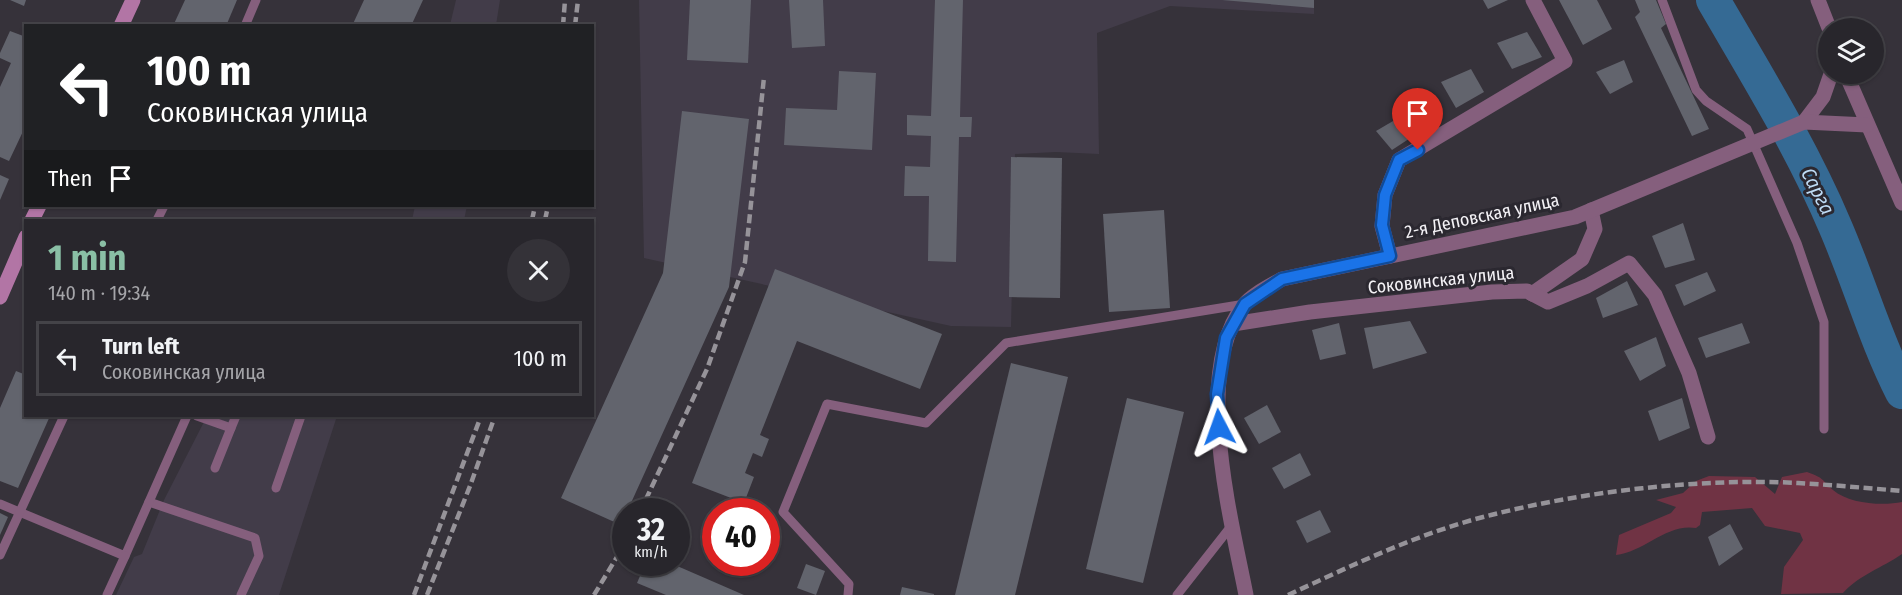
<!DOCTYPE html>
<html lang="en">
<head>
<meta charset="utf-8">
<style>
	:root { --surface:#28262c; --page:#343238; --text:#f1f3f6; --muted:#a5a5a9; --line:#444348; --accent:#8abfa5 }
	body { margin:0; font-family:"Fira Sans Condensed",sans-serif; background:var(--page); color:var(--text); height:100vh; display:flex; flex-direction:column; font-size:22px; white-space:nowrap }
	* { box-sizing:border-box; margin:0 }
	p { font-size:20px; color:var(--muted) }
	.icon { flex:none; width:33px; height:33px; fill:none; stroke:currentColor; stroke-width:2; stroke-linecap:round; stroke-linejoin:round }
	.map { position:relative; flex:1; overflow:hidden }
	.sheet { position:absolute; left:24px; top:219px; width:570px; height:198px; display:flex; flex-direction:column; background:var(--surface); border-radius:0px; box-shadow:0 2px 4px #0004,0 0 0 2px var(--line) }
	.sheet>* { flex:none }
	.guide { position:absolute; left:24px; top:24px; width:570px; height:183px; border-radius:0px; box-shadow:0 2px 4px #0004,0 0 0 2px var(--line); background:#202124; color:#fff; overflow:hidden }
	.buttons { position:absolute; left:1818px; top:18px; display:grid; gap:12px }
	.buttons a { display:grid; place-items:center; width:66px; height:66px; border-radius:50%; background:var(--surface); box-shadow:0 2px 4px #0004,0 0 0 2px var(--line); font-size:30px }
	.speed { position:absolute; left:612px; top:498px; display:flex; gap:12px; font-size:30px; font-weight:700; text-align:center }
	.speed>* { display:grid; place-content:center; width:78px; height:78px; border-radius:50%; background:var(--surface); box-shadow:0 2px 4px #0004,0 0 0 2px var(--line); line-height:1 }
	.speed small { font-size:15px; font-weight:400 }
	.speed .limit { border:9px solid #d22; background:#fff; color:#111 }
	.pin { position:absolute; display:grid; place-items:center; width:51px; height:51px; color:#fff; margin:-62px -26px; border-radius:50% 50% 50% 0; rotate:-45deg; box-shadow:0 0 6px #0007 }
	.pin .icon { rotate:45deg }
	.me { position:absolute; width:66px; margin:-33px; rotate:356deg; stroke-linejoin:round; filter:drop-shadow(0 0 4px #0008) }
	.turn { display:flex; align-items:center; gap:21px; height:126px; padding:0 24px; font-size:27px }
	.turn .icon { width:78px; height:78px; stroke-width:2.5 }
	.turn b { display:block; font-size:42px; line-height:51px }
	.then { display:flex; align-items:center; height:57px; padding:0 24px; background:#0003; gap:12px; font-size:22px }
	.round { display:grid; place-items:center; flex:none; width:63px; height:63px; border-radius:32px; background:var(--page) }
	.summary { display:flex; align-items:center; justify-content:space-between; height:102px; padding:0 24px }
	h1 { font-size:36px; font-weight:700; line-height:45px; color:var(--accent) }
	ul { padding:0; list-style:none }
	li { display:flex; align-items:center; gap:18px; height:75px; margin:0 12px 9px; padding:0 12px; border:3px solid var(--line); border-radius:0px }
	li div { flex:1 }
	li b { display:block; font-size:22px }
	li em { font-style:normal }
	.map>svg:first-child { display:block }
	.built { fill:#423c49 }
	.green { fill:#703344 }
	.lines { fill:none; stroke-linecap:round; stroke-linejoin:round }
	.river { stroke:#356a94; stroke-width:34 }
	.building { fill:#62646d }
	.service { stroke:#855f7d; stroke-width:9 }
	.minor { stroke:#855f7d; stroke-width:15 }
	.tertiary { stroke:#855f7d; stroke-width:15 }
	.secondary { stroke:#b275a5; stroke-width:15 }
	.rail { stroke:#969399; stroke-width:4.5; stroke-dasharray:9 4.5; stroke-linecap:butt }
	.route-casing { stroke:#114b97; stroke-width:15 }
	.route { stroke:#1a73e8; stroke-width:10 }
	.labels { text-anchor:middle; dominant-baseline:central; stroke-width:6; stroke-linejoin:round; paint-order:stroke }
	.street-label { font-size:18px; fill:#f4f2f6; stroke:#2b2830 }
	.water-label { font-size:20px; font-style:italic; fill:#bedbf5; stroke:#2b2830 }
</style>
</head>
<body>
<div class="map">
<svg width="1902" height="595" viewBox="0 0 1902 595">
	<rect width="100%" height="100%" fill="#36323a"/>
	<g class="built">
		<polygon points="456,0 500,0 496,25 450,25"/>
		<polygon points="639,0 1314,0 1314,14 1170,6 1097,33 1099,154 1056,152 1015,154 1011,327 951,326 644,258"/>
		<polygon points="415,206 467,206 464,220 412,220"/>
		<polygon points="207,416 337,416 279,595 116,595 134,557 142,554 164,500"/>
	</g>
	<path class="green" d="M 1807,472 C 1826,479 1820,479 1833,490 C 1849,504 1883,506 1902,502 L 1902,554 C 1882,568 1859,575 1843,593 L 1781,594 L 1784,567 L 1803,540 L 1800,533 L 1765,526 L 1752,508 L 1702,512 L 1700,525 L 1696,528 C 1667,523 1644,552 1616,555 L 1619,535 L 1671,513 L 1676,507 L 1656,500 L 1683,493 L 1696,481 L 1709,476 L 1755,477 L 1775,494 L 1782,477 Z"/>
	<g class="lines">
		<path class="river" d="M 1713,0 C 1756,74 1802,148 1835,226 C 1859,281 1875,339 1902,392"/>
	</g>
	<g class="building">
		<polygon points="10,0 26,0 24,6"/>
		<polygon points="185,0 237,0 226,26 173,26"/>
		<polygon points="364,0 423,0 411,26 352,26"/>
		<polygon points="690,0 751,0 748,63 687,60"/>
		<polygon points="789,0 823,0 825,46 792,48"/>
		<polygon points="935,0 963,0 960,117 972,117 971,137 959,137 956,262 928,261 929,196 904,196 905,166 930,167 931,136 907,135 907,115 931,116"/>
		<polygon points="1222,0 1314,0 1314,8"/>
		<polygon points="1483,0 1508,0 1488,9"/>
		<polygon points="1559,0 1597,0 1612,29 1583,45"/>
		<polygon points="1635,0 1656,0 1666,24 1661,28 1709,129 1692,136 1635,17 1640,12"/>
		<polygon points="10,31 26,37 26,125 9,161 0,157 0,87 11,63 0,58 0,53"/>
		<polygon points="1527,32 1542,57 1512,69 1497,43"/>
		<polygon points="1624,60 1633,82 1610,94 1596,72"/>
		<polygon points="1471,69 1484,92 1456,108 1441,82"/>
		<polygon points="839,71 876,73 872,150 784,145 786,108 837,110"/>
		<polygon points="1417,107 1427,127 1392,150 1376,131"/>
		<polygon points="682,111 749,119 729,287 621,525 561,498 663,273"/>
		<polygon points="1011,157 1062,158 1060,298 1009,297"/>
		<polygon points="0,175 9,179 0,200"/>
		<polygon points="1164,210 1170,308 1109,312 1103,214"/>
		<polygon points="1683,223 1695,260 1665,268 1652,236"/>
		<polygon points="775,269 942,334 920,389 797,341 760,435 769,439 762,457 753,453 745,473 754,477 744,503 692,483"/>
		<polygon points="1707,272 1716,291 1684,306 1675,285"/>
		<polygon points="1627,281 1638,305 1603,318 1596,298"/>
		<polygon points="1410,321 1427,353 1373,369 1364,328"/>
		<polygon points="1339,323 1346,354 1320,360 1312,330"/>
		<polygon points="1742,323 1750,343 1706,358 1698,338"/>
		<polygon points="1656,337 1666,366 1640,381 1624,351"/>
		<polygon points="1011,363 1068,377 1015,595 955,595"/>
		<polygon points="16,371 26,375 26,416 50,416 18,488 0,481 0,408"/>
		<polygon points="1127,398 1184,412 1143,583 1086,569"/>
		<polygon points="1682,398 1690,428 1659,441 1648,411"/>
		<polygon points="1267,405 1281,432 1259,444 1244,418"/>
		<polygon points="1300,453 1311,475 1284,489 1272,468"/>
		<polygon points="1320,510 1331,532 1307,543 1296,521"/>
		<polygon points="0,513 8,517 0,535"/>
		<polygon points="1730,524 1743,549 1719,566 1708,537"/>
		<polygon points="646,562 668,562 744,595 666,595 637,583"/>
		<polygon points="806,564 825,571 816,595 797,588"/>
		<polygon points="902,587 934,594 934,595 900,595"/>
	</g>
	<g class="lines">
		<g class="service">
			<polyline points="1662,0 1696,90 1706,101 1747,129 1797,243 1824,322 1824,429"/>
			<polyline points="245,26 256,0"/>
			<polyline points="157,220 164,206"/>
			<polyline points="197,416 231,428 215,468"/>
			<polyline points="231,428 236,416"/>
			<polyline points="276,488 301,416"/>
			<polyline points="149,502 255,538 259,556 241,595"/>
			<polyline points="0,504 125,556 187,416"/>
			<polyline points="0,555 64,416"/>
			<polyline points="107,595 125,556"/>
			<polyline points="848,595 849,584 783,512 827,404 926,423 1006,343 1245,304"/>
			<polyline points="1177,595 1232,525"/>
		</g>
		<g class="minor">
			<polyline points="1390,256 1382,226 1385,195 1399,160 1565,61 1533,0"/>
			<polyline points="1532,294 1582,259 1595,229 1591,210"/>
			<polyline points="1233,324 1310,312 1492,292 1527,291 1548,302 1587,286 1629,263 1655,295 1689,373 1708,437"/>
		</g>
		<g class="tertiary">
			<polyline points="1818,0 1829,28"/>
			<polyline points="1846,74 1902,203"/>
			<polyline points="1804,122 1823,97 1831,74"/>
			<path d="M 1246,595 C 1231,518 1192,371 1244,305 C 1253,294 1270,286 1282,279 L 1575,217 L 1804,122 L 1867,125"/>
		</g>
		<g class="secondary">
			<polyline points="121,26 133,0"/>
			<polyline points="32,220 39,206"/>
			<polyline points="0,297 26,237"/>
		</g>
		<g class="rail">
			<polyline points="563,26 565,0"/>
			<polyline points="575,26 578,0"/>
			<polyline points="532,220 535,206"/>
			<polyline points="545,220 548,206"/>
			<polyline points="640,512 707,369 745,262 764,77"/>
			<polyline points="414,595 481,416"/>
			<polyline points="427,595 470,486 495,416"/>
			<polyline points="594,595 626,542"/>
			<path d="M 1288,595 C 1353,565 1421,532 1491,515 C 1585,491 1701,478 1798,483 C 1832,485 1867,488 1902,491"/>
		</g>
	</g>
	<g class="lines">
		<g class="route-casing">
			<polyline id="route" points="1219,427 1217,394 1226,338 1245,304 1282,279 1390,256 1382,225 1385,195 1399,160 1418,150"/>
		</g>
		<use href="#route" class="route"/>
	</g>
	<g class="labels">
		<g class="street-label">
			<text transform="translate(1482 216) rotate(-12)">2-я Деповская улица</text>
			<text transform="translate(1441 280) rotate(-6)">Соковинская улица</text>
		</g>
		<g class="water-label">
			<text transform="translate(1818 191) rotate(63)">Сарга</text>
		</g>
	</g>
</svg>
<div class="buttons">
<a><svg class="icon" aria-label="layers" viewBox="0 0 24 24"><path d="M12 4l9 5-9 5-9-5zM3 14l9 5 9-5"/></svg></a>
</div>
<div class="speed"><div>32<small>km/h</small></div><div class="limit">40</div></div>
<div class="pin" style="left:1418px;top:150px;background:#d93025"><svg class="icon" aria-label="arrive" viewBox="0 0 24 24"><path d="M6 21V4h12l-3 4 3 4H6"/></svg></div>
<svg class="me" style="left:1219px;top:427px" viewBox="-20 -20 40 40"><path d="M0-17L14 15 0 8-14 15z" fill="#1a73e8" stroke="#fff" stroke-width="4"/></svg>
<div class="guide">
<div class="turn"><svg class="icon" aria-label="left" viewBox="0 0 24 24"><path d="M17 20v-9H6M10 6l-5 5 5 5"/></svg><div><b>100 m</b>Соковинская улица</div></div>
<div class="then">Then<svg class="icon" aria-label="arrive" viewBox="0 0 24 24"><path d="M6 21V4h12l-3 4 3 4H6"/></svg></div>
</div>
<section class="sheet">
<div class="summary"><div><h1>1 min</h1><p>140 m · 19:34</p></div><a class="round"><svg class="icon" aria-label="close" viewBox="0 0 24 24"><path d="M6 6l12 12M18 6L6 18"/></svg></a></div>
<ul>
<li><svg class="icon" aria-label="left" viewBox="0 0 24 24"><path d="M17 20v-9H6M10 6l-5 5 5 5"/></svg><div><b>Turn left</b><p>Соковинская улица</p></div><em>100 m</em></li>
</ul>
</section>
</div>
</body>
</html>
